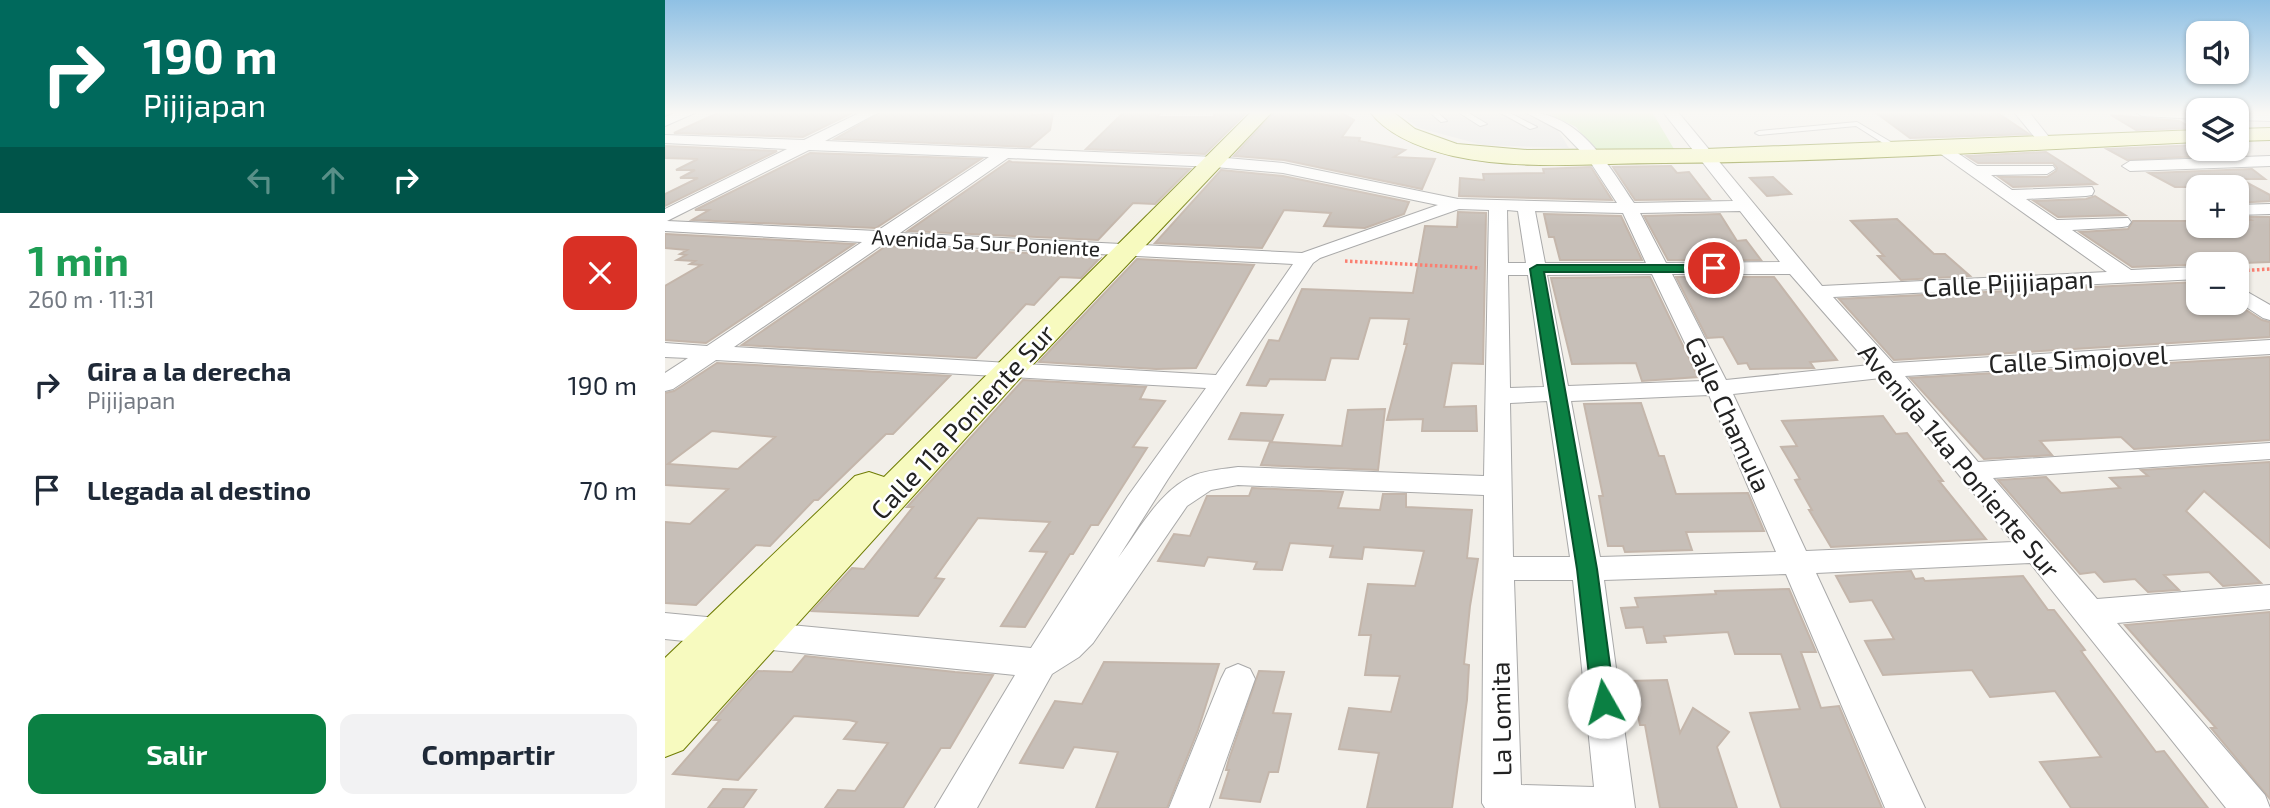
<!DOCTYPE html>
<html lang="es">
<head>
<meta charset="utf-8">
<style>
	:root { --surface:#fff; --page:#f2f2f3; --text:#1f2937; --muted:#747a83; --accent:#0b8043 }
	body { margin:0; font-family:"Exo 2",sans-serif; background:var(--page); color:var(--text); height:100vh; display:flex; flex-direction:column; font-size:26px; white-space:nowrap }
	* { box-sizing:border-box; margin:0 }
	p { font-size:23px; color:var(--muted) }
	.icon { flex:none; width:38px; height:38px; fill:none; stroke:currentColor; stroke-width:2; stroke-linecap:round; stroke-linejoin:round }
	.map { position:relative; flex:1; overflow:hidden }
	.sheet { display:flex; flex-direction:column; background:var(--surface); width:665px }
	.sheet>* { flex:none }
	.top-card { background:#00695c; color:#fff; overflow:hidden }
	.buttons { position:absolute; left:1521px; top:21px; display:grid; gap:14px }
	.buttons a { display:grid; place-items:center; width:63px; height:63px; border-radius:14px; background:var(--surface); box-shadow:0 2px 5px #0004; font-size:35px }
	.pin { position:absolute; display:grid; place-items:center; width:60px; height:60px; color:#fff; margin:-30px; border:4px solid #fff; border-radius:50%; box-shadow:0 2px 7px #0007 }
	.me { position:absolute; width:77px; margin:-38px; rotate:353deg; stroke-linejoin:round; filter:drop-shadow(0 0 5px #0008) }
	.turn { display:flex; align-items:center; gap:24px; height:147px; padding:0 28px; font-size:32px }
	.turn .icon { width:91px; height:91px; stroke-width:2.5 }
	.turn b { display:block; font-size:49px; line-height:60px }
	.lanes { display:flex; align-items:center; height:66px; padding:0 28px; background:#0003; justify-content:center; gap:35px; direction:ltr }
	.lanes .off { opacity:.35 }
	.round { display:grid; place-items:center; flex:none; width:74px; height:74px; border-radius:14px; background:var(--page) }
	.head { display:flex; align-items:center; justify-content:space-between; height:119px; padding:0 28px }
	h1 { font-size:42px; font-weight:700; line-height:52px; color:#1e9e55 }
	.button { display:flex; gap:14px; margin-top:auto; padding:14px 28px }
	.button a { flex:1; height:80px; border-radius:14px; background:var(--accent); color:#fff; font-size:28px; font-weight:700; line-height:80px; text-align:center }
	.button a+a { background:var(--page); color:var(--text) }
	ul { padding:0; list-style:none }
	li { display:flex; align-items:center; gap:21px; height:105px; padding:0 28px }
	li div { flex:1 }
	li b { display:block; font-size:26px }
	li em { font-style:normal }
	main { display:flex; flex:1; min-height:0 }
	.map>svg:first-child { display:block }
	.grass { fill:#cdebb0 }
	.parking { fill:#e2e2e2 }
	.building { fill:#c7bfb8; stroke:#c4b6ab; stroke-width:2; fill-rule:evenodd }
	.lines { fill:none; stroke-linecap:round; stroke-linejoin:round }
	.lane-casing { stroke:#a9a9a9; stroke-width:2 }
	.street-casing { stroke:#a9a9a9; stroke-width:2 }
	.secondary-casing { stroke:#707d05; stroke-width:2 }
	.path { stroke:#fa8072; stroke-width:3.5; stroke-dasharray:2.5 2.5; stroke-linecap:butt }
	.lane { fill:#fff; fill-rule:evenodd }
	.street { fill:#fff; fill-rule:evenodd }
	.secondary { fill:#f7fabf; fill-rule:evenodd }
	.route { fill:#0b8043; stroke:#07532c; stroke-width:2 }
	.labels { text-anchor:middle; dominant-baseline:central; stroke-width:5; stroke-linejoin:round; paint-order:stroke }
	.far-street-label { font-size:21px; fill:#222; stroke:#fff }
	.street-label { font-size:26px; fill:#222; stroke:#fff }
</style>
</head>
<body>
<main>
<section class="sheet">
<div class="top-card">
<div class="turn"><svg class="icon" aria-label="right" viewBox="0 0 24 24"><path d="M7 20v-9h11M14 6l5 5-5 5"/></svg><div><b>190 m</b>Pijijapan</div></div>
<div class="lanes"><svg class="icon off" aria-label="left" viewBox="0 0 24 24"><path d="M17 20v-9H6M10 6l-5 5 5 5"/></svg><svg class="icon off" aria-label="ahead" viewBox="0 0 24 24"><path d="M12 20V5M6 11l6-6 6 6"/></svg><svg class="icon" aria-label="right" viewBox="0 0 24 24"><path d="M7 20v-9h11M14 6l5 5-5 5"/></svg></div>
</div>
<div class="head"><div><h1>1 min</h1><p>260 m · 11:31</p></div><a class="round" style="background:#d93025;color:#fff"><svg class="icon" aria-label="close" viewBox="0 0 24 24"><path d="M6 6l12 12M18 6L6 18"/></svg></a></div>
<ul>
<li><svg class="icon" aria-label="right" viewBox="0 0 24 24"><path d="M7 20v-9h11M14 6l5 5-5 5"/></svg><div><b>Gira a la derecha</b><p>Pijijapan</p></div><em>190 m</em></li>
<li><svg class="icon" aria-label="arrive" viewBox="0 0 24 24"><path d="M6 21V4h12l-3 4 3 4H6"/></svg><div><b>Llegada al destino</b></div><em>70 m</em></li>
</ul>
<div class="button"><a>Salir</a><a>Compartir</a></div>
</section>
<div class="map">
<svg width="1605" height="808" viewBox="0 0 1605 808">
	<rect width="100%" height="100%" fill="#f2efe9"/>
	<polygon class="grass" points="880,112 987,112 1009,149 930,151 911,127"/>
	<polygon class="parking" points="732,112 855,112 891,127 904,148 818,145 754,128"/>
	<g class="building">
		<polygon points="55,112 189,112 138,137 9,133"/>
		<polygon points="217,112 367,112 367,115 388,113 385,130 365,147 170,139"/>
		<polygon points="459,112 496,112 492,117 549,117 549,112 582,112 540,154 421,149"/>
		<polygon points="609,112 675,112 689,120 677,137 695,138 694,141 740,150 729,157 770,159 757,189 619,160 569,156"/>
		<polygon points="1210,112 1331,112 1364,134 1245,138"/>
		<polygon points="1446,115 1514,121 1527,128 1471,130"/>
		<polygon points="1533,145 1533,149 1567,149 1578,154 1462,160 1442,149"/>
		<polygon points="0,146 112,151 0,206 0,194 33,178 15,178 30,170 11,170 33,159 0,158"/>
		<polygon points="1381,152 1431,184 1348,187 1334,177 1382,177 1391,171 1392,168 1388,163 1313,163 1302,156"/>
		<polygon points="145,153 316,159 211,228 27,220 44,210 30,210"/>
		<polygon points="344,161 347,162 525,169 490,204 468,203 433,240 243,231"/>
		<polygon points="1006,166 1012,173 1024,172 1045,199 970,200 948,167"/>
		<polygon points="926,167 947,200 794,196 795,178 819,180 818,174 879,173 878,169"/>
		<polygon points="1587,169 1600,179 1575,179 1605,195 1605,201 1572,203 1572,187 1533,187 1533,190 1528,187 1510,187 1484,173"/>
		<polygon points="556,170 618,176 744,202 739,214 700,228 659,226 666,213 619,210 597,248 490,243"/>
		<polygon points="1108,177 1126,194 1102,196 1085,178"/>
		<polygon points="1430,196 1460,215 1393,217 1369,201 1421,199"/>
		<polygon points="793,212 821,213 818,364 787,363 779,407 811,406 812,431 757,431 758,419 722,420 742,344 739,344 744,319 705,318 693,359 666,358 660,380 605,379 601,386 582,385 604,340 614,341 637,289 748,293 760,226 792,227"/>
		<polygon points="879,214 956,216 977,260 895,260 889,237 884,237"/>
		<polygon points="1055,214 1072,241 1081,240 1096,260 1003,260 979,216"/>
		<polygon points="1581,217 1605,217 1605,262 1467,267 1415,232 1463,229 1468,221 1533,221 1533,226 1572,226 1572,220 1586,220"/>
		<polygon points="1232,219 1269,254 1280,254 1305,276 1236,280 1213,256 1219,256 1186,221"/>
		<polygon points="0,234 1,234 189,244 41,343 0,340 0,286 36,265 25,264 30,261 12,260 21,255 15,254 22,250 0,248"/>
		<polygon points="221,246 418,256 418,258 435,258 416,278 395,277 369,305 361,304 311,358 77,345"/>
		<polygon points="472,259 589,265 531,368 491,369 374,362"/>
		<polygon points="985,277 1033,377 977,381 971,363 907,364 886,278"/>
		<polygon points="1011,277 1109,277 1172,360 1145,362 1149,368 1085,369 1082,363 1073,364 1058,337 1042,338"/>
		<polygon points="1533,282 1533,303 1570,303 1597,320 1605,322 1605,337 1229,360 1174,299"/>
		<polygon points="1605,357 1605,440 1469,449 1456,437 1375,441 1387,455 1319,459 1245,378"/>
		<path d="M 52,363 L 285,376 L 228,434 L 221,434 L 153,500 L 149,500 L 105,546 L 91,545 L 31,605 L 0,603 L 0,522 L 25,524 L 63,489 L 0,485 L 0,393 L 9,391 ZM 47,431 L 110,437 L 73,469 L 3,464 Z"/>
		<polygon points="358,380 481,387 475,399 500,401 468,447 482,448 433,525 426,525 408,554 405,554 360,627 336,626 382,552 365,551 385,522 313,518 270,578 279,579 253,616 147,611 187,568 199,569 248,507 242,507"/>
		<polygon points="976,403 994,456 999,456 1011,494 1083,493 1099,531 1021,532 1027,550 960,552 958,546 943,546 934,496 938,496 919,404"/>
		<polygon points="720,409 713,470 596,465 605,442 677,446 683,410"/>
		<polygon points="576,413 618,415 607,441 564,439"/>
		<polygon points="1218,416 1231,434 1242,433 1278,481 1274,481 1321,539 1166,547 1144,510 1147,510 1130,480 1135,479 1116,447 1132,446 1117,421"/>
		<polygon points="1605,462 1605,548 1539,491 1521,511 1596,583 1558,586 1544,572 1499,575 1514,590 1483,592 1470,579 1439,582 1430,572 1415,574 1333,480 1381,477 1396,493 1455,488 1445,478 1483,476 1476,470"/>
		<polygon points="587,488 678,492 673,508 715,510 718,494 741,494 741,507 807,510 802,558 813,559 805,606 799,664 804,665 802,700 787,808 702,808 714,753 674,749 684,708 726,712 735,676 700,675 706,635 694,635 703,584 750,586 759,551 699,547 697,559 665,557 668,546 625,543 617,570 589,569 592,562 543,557 539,566 493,561 509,534 525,536 542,496 584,496"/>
		<polygon points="1246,571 1250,579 1258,578 1260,581 1358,576 1383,610 1389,610 1420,650 1416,651 1491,752 1499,751 1543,808 1406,808 1375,762 1436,757 1390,691 1325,697 1307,670 1218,675 1200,641 1229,639 1207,600 1185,602 1171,576"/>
		<polygon points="1124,589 1151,652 1136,652 1156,708 1174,706 1217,808 1116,808 1085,713 1135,709 1116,654 1070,654 1063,632 999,636 1001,642 982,643 978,627 961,628 956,608 973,607 970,598 1051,594 1050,591"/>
		<polygon points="1605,612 1605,799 1546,728 1551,728 1460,625"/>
		<polygon points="140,656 290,672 328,675 285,748 276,748 238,808 160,808 173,790 190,791 223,743 179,739 192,722 184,720 129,716 73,780 8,774 55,720 49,720 93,671 127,672"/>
		<polygon points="439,662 554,664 533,730 502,808 431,808 453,752 409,747 398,768 355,763 390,701 417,704"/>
		<polygon points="594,671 619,672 608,713 626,714 613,772 604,772 595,802 555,798 564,770 561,770 564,759"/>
		<polygon points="1002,680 1015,733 1028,708 1064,732 1052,747 1072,808 995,808 980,725 975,725 965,681"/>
		<polygon points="58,789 91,790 78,808 43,808"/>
	</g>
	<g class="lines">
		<g class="lane-casing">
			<g id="lane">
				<polygon points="764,112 772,112 782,121 776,122"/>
				<polygon points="793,112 802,112 822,124 815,126"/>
				<polygon points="834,112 843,112 872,127 865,129"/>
				<polygon points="1192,122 1236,148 1229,150 1191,126 1094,135 1090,133 1094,131"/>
			</g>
		</g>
		<g class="street-casing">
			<g id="street">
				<polygon points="12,112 32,112 0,126 0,117"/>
				<path d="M 196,112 L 214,112 L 160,141 L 550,157 L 618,163 L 793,199 L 952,203 L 924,160 L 896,131 L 860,112 C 914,112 942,163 969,203 L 1068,201 L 998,112 L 1013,112 L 1157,286 L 1442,272 L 1266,147 L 1269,144 L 1279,144 L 1312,166 L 1388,166 L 1390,169 L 1382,174 L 1326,175 L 1347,190 L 1427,187 L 1429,191 L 1427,195 L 1421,196 L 1361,199 L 1392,220 L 1463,218 L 1466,222 L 1463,226 L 1457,227 L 1407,230 L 1466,270 L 1533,267 L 1533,279 L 1168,297 L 1228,363 L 1605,340 L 1605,354 L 1240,376 L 1313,462 L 1605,443 L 1605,459 L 1328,478 L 1432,599 L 1605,585 L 1605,609 L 1452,623 L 1600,795 L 1605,808 L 1561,808 L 1365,563 L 1151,573 L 1260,808 L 1220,808 L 1121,574 L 939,580 L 970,808 L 820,808 L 817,803 L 819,495 L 573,485 L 546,490 L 522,506 L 428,643 L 414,657 L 387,674 L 312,808 L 270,808 L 350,675 L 0,639 L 0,613 L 366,648 L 463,496 L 541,388 L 51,360 L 8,389 L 0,391 L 0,373 L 23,358 L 0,357 L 0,343 L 42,346 L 197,242 L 0,231 L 0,209 L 122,149 L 0,143 L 0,135 L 139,140 ZM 144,150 L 324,157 L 212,231 L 2,221 ZM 343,158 L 550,167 L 618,173 L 773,205 L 637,253 L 235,233 ZM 794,209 L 824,210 L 819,476 L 573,467 C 559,469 543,470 530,475 C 495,489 475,529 453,558 L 503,479 L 648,263 L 655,258 ZM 842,210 L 853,211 L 861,263 L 843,263 ZM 870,211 L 958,213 L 981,263 L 880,263 ZM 1075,211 L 1115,262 L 1001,263 L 975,213 ZM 220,243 L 628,264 L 551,375 L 69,347 ZM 987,274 L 1038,381 L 903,386 L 882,275 ZM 1007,274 L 1125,274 L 1205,365 L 1061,380 ZM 843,275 L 863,275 L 879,387 L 845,388 ZM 1216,378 L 1348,542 L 1141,551 L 1068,394 ZM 1044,395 L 1111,552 L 935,557 L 906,401 ZM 882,401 L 905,557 L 848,557 L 845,403 ZM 849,580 L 908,580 L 929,787 L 856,785 Z"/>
				<polygon points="1349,112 1364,112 1388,142 1386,145 1376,145"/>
				<polygon points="1470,112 1533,112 1533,119 1477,116"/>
				<polygon points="1572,112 1605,113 1605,121 1572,120"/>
				<polygon points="1605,156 1605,166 1465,171 1457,166 1465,161"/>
				<polygon points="1605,204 1605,214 1572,215 1572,205"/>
				<polygon points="1572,286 1605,305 1605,320 1598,318 1572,301"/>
				<polygon points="573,664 585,669 590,679 544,808 504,808 556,679 561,669"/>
			</g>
		</g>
		<g class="secondary-casing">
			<g id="secondary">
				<polygon points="586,112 607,112 356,377 18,750 0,757 0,658 190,476 204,472 219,477"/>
				<path d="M 705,112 L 728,112 L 750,129 L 792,144 L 862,150 L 1040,149 L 1533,130 L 1533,142 C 1355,150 1177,162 999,163 C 930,163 856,171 788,156 C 759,149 724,137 705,112 Z"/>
				<polygon points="1605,128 1605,140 1572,141 1572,129"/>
			</g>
		</g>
		<g class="path">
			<polyline points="680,261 815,268"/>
			<polyline points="1572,271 1605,269"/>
		</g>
		<use href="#lane" class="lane"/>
		<use href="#street" class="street"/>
		<use href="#secondary" class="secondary"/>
	</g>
	<linearGradient id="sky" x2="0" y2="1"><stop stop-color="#8fc0e4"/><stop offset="0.5" stop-color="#f9f8f5"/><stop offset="1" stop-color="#f9f8f5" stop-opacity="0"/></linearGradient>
	<rect width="1605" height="225" fill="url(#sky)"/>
	<polygon class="route" points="872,265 1049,265 1056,268 1049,272 879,272 932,569 950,702 947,709 939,712 930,709 927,702 912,569 865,269"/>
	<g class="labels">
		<g class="far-street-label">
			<text transform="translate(321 242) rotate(3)">Avenida 5a Sur Poniente</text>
		</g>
		<g class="street-label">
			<text transform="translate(1343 282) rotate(-3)">Calle Pijijiapan</text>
			<text transform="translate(1413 358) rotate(-3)">Calle Simojovel</text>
			<text transform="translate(1064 414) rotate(65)">Calle Chamula</text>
			<text transform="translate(297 421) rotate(-47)">Calle 11a Poniente Sur</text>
			<text transform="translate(1295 460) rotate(50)">Avenida 14a Poniente Sur</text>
			<text transform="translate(835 719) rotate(-91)">La Lomita</text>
		</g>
	</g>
</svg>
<div class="buttons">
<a><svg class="icon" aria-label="sound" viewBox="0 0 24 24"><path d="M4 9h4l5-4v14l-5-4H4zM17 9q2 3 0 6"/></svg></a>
<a><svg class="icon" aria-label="layers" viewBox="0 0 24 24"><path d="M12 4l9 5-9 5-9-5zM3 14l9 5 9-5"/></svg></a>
<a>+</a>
<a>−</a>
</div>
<div class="pin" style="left:1049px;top:268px;background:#d93025"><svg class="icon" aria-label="arrive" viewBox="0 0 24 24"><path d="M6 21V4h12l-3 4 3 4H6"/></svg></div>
<svg class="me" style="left:939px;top:702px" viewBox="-20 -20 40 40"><circle r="19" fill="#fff"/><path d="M0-13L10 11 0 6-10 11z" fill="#0b8043"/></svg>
</div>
</main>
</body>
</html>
